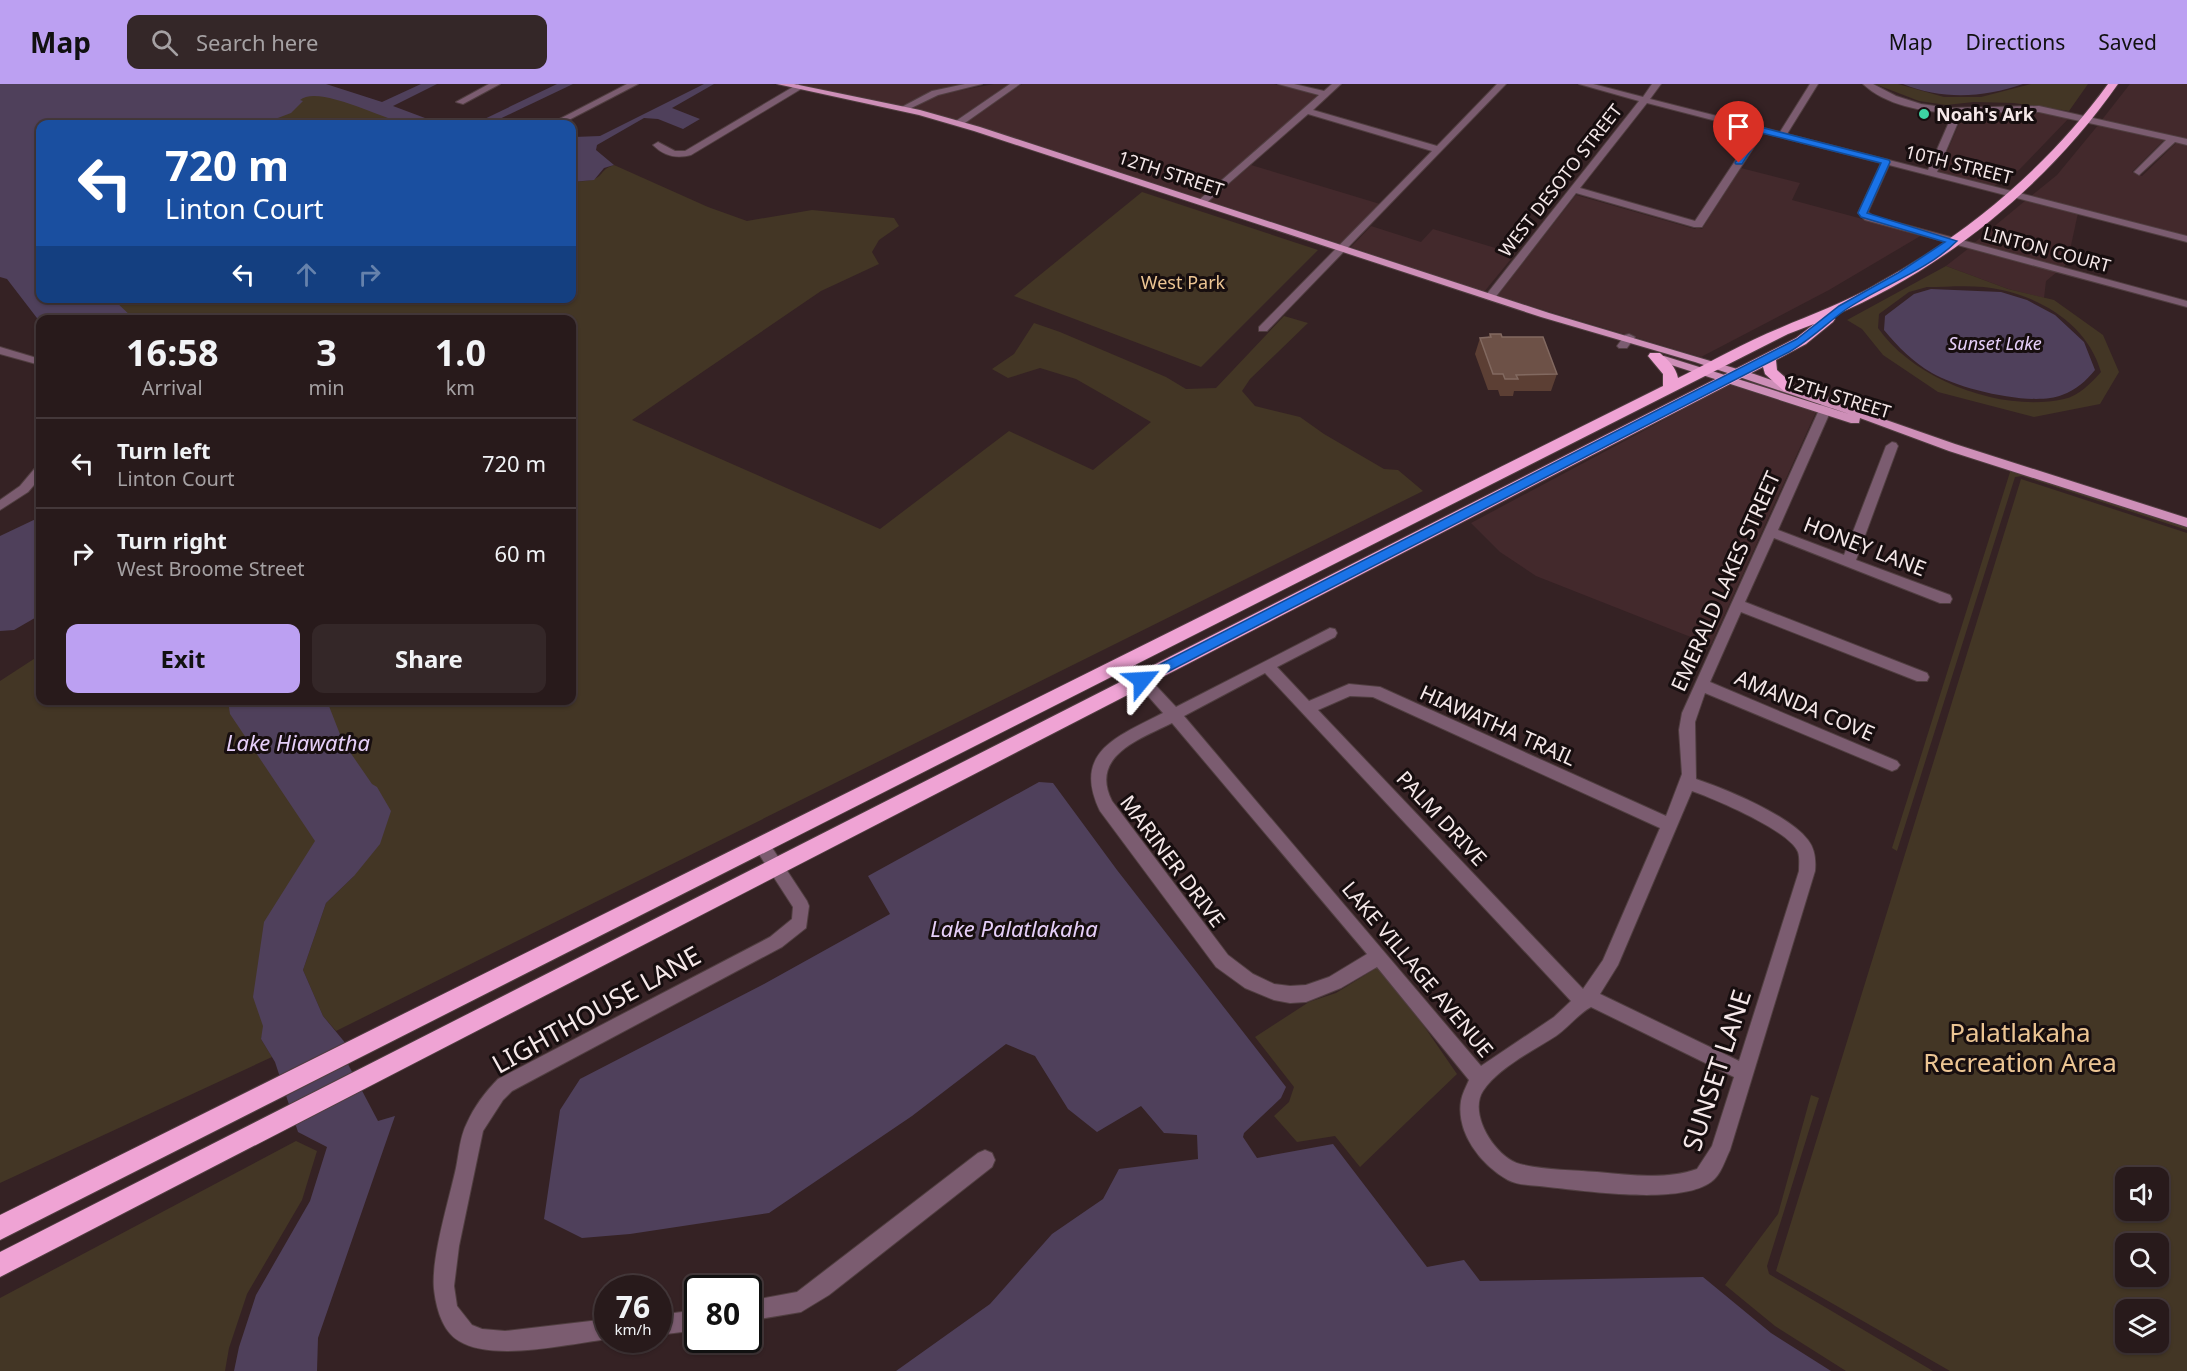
<!DOCTYPE html>
<html lang="en">
<head>
<meta charset="utf-8">
<style>
	:root { --surface:#281a1b; --page:#342728; --text:#f1f3f6; --muted:#a5a1a3; --line:#44383a; --accent:#bca0f2 }
	body { margin:0; font-family:"Noto Sans",sans-serif; background:var(--page); color:var(--text); height:100vh; display:flex; flex-direction:column; font-size:22px; white-space:nowrap }
	* { box-sizing:border-box; margin:0 }
	p { font-size:20px; color:var(--muted) }
	.icon { flex:none; width:33px; height:33px; fill:none; stroke:currentColor; stroke-width:2; stroke-linecap:round; stroke-linejoin:round }
	.map { position:relative; flex:1; overflow:hidden }
	.side { position:absolute; left:36px; top:231px; width:540px; height:390px; display:flex; flex-direction:column; background:var(--surface); border-radius:12px; box-shadow:0 2px 4px #0004,0 0 0 2px var(--line) }
	.side>* { flex:none }
	.banner { position:absolute; left:36px; top:36px; width:540px; height:183px; border-radius:12px; box-shadow:0 2px 4px #0004,0 0 0 2px var(--line); background:#1a4fa0; color:#fff; overflow:hidden }
	.fabs { position:absolute; left:2115px; top:1083px; display:grid; gap:12px }
	.fabs a { display:grid; place-items:center; width:54px; height:54px; border-radius:12px; background:var(--surface); box-shadow:0 2px 4px #0004,0 0 0 2px var(--line); font-size:30px }
	.speed { position:absolute; left:594px; top:1191px; display:flex; gap:12px; font-size:30px; font-weight:700; text-align:center }
	.speed>* { display:grid; place-content:center; width:78px; height:78px; border-radius:50%; background:var(--surface); box-shadow:0 2px 4px #0004,0 0 0 2px var(--line); line-height:1 }
	.speed small { font-size:15px; font-weight:400 }
	.speed .limit { border:3px solid #111; border-radius:9px; background:#fff; color:#111 }
	.pin { position:absolute; display:grid; place-items:center; width:51px; height:51px; color:#fff; margin:-62px -26px; border-radius:50% 50% 50% 0; rotate:-45deg; box-shadow:0 0 6px #0007 }
	.pin .icon { rotate:45deg }
	.me { position:absolute; width:66px; margin:-33px; rotate:63deg; stroke-linejoin:round; filter:drop-shadow(0 0 4px #0008) }
	.turn { display:flex; align-items:center; gap:21px; height:126px; padding:0 30px; font-size:27px }
	.turn .icon { width:78px; height:78px; stroke-width:2.5 }
	.turn b { display:block; font-size:42px; line-height:51px }
	.lanes { display:flex; align-items:center; height:57px; padding:0 30px; background:#0003; justify-content:center; gap:30px; direction:ltr }
	.lanes .off { opacity:.35 }
	.eta { display:flex; justify-content:space-evenly; align-items:center; height:102px; text-align:center }
	.eta b { font-size:36px; font-weight:700; line-height:42px }
	.button { display:flex; gap:12px; margin-top:auto; padding:12px 30px }
	.button a { flex:1; height:69px; border-radius:12px; background:var(--accent); color:#111; font-size:24px; font-weight:700; line-height:69px; text-align:center }
	.button a+a { background:var(--page); color:var(--text) }
	ul { padding:0; list-style:none }
	li { display:flex; align-items:center; gap:18px; height:90px; padding:0 30px; border-top:2px solid var(--line) }
	li div { flex:1 }
	li b { display:block; font-size:22px }
	li em { font-style:normal }
	header { display:flex; align-items:center; gap:36px; box-sizing:border-box; height:84px; padding:0 30px; background:var(--accent); color:#111 }
	header strong { font-size:28px }
	nav { display:flex; gap:33px; margin-inline-start:auto; font-size:21px }
	.search { width:420px; height:54px; background:var(--page); display:flex; align-items:center; gap:15px; box-sizing:border-box; padding:0 21px; border-radius:12px; color:var(--muted); font-size:22px }
	.map>svg:first-child { display:block }
	.built { fill:#43292c }
	.green { fill:#433625; fill-rule:evenodd }
	.water { fill:#4f405b }
	.lines { fill:none; stroke-linecap:round; stroke-linejoin:round }
	.minor-casing { stroke:#503e40; stroke-width:2 }
	.major-casing { stroke:#503e40; stroke-width:2 }
	.highway-casing { stroke:#503e40; stroke-width:2 }
	.minor { fill:#7b5c70; fill-rule:evenodd }
	.major { fill:#ce8fb8; fill-rule:evenodd }
	.highway { fill:#efa3d4; fill-rule:evenodd }
	.wall { fill:#5c3f34 }
	.building { fill:#6d5147; stroke:#826960; stroke-width:1.5 }
	.route { fill:#1a73e8; stroke:#114b97; stroke-width:1.5 }
	.poi-dot { fill:#3dd4a3; stroke:#170e0f; stroke-width:2 }
	.labels { text-anchor:middle; dominant-baseline:central; stroke-width:6; stroke-linejoin:round; paint-order:stroke }
	.far-poi-label { font-size:18px; font-weight:bold; fill:#f5e8e9; stroke:#170e0f; text-anchor:start }
	.far-street-label { font-size:18px; fill:#f5e8e9; stroke:#170e0f }
	.far-park-label { font-size:18px; fill:#ecc593; stroke:#170e0f }
	.far-water-label { font-size:18px; font-style:italic; fill:#e6cff9; stroke:#170e0f }
	.street-label { font-size:21px; fill:#f5e8e9; stroke:#170e0f }
	.water-label { font-size:22px; font-style:italic; fill:#e6cff9; stroke:#170e0f }
	.near-street-label { font-size:26px; fill:#f5e8e9; stroke:#170e0f }
	.near-park-label { font-size:26px; fill:#ecc593; stroke:#170e0f }
</style>
</head>
<body>
<header>
<strong>Map</strong>
<div class="search"><svg class="icon" aria-label="search" viewBox="0 0 24 24"><circle cx="10" cy="10" r="6"/><path d="M15 15l6 6"/></svg>Search here</div>
<nav><a>Map</a><a>Directions</a><a>Saved</a></nav>
</header>
<div class="map">
<svg width="2187" height="1287" viewBox="0 0 2187 1287">
	<rect width="100%" height="100%" fill="#352224"/>
	<g class="built">
		<polygon points="797,0 965,0 932,8 901,22"/>
		<polygon points="994,0 1010,0 957,36 909,24 937,11"/>
		<polygon points="1022,0 1274,0 1319,11 1200,114 965,39"/>
		<polygon points="2130,0 2187,0 2187,56 2101,37"/>
		<polygon points="2019,25 2070,33 2019,86 1993,103 1938,89 1964,28"/>
		<polygon points="2099,40 2165,55 2132,88 2142,92 2177,58 2187,60 2187,152 2030,113 2057,91"/>
		<polygon points="1251,81 1380,120 1341,160 1209,117"/>
		<polygon points="1741,84 1800,99 1792,116 1922,151 1829,206 1701,273 1497,212 1576,111 1695,145 1697,143 1702,145"/>
		<polygon points="2026,116 2078,129 2067,180 2062,184 1973,160"/>
		<polygon points="1371,142 1421,158 1433,145 1515,170 1484,208 1351,163"/>
		<polygon points="1969,164 2057,188 2046,197 2044,214 2008,205 1946,182"/>
		<polygon points="1731,300 1816,328 1711,561 1536,492 1500,468 1471,439"/>
	</g>
	<g class="green">
		<polygon points="1875,0 1898,0 1944,13 1981,13 2031,0 2088,0 2069,27 2014,19 1974,18 1946,21 1919,17"/>
		<polygon points="316,7 338,12 414,40 230,40 299,10"/>
		<path d="M 614,81 L 708,123 L 747,137 L 812,126 L 894,134 L 899,142 L 879,156 L 872,168 L 879,180 L 821,207 L 632,336 L 880,445 L 1009,347 L 1093,386 L 1151,338 L 1076,295 L 1040,284 L 1008,294 L 992,285 L 1014,270 L 1034,239 L 1060,248 L 1166,293 L 1186,305 L 1216,304 L 1284,232 L 1308,239 L 1250,295 L 1242,307 L 1255,322 L 1300,333 L 1324,350 L 1384,385 L 1398,386 L 1423,407 L 336,947 L 323,932 L 303,886 L 326,819 L 354,792 L 344,684 L 290,617 L 572,616 L 572,236 L 108,236 L 90,215 L 572,214 L 572,98 C 580,97 591,98 598,93 C 605,87 603,85 614,81 Z"/>
		<polygon points="1142,108 1318,166 1201,283 1014,212"/>
		<path d="M 1946,182 L 2008,205 L 2054,216 L 2103,251 L 2119,288 L 2100,320 L 2034,333 L 1938,308 L 1883,271 L 1862,245 L 1847,236 ZM 1927,203 C 1951,203 1978,200 2002,206 C 2046,216 2088,243 2101,288 C 2091,299 2079,312 2064,315 C 2002,329 1914,296 1878,244 L 1879,230 L 1909,208 Z"/>
		<polygon points="2011,385 2187,442 2187,446 2022,392 2015,393 1897,767 1892,764"/>
		<path d="M 2021,395 L 2187,449 L 2187,1287 L 1950,1287 L 1776,1187 ZM 2126,1094 L 2158,1094 L 2158,1126 L 2126,1126 ZM 2126,1160 L 2158,1160 L 2158,1192 L 2126,1192 ZM 2126,1226 L 2158,1226 L 2158,1258 L 2126,1258 Z"/>
		<polygon points="40,571 40,616 255,617 327,714 261,955 272,973 0,1099 0,597"/>
		<polygon points="1378,883 1408,919 1457,990 1360,1083 1335,1052 1297,1058 1274,1032 1289,1018 1294,1003 1255,953 1309,918 1336,909"/>
		<polygon points="1811,1011 1819,1014 1767,1182 1769,1190 1933,1287 1846,1287 1775,1242 1725,1201 1778,1130"/>
		<polygon points="296,1057 317,1067 302,1116 247,1210 229,1264 225,1287 0,1287 0,1214"/>
	</g>
	<g class="water">
		<path d="M 0,0 L 326,0 L 382,18 L 421,0 L 437,0 L 393,22 L 441,40 C 430,41 418,42 408,40 C 384,36 318,0 300,16 L 303,17 L 291,29 L 262,40 L 40,40 L 40,214 L 113,215 L 134,235 L 40,236 L 40,238 L 7,195 L 0,193 Z"/>
		<polygon points="557,0 573,0 489,40 474,40"/>
		<polygon points="704,0 714,0 672,24 700,35 683,45 658,35 644,34 597,61 596,66 614,81 604,84 594,96 572,98 572,49 576,50 574,53 600,52"/>
		<path d="M 1903,0 L 2023,0 C 1983,14 1942,16 1903,0 Z"/>
		<path d="M 1931,205 L 2001,208 L 2027,216 L 2055,231 L 2084,258 L 2095,286 C 2086,297 2076,306 2062,311 C 2032,323 1959,305 1932,289 C 1913,278 1898,263 1884,246 L 1885,232 L 1914,210 Z"/>
		<polygon points="40,433 40,531 14,546 0,547 0,452"/>
		<polygon points="228,617 327,617 343,658 372,700 377,703 391,727 380,760 354,792 326,819 303,886 323,932 347,961 340,965 378,1037 395,1032 318,1254 317,1287 234,1287 239,1263 256,1211 310,1117 327,1063 298,1048 275,978 261,955 263,942 253,913 264,838 315,757 230,630"/>
		<polygon points="1039,698 1053,699 1117,786 1286,1003 1281,1014 1244,1049 1243,1053 1257,1074 1333,1060 1427,1183 1464,1176 1480,1197 1703,1193 1771,1249 1831,1287 896,1287 990,1220 1052,1150 1103,1115 1119,1085 1198,1075 1197,1051 1164,1049 1141,1022 1097,1048 1068,1025 1035,972 1006,960 912,1032 769,1129 630,1150 582,1154 544,1135 560,1026 580,995 764,900 890,830 868,792"/>
	</g>
	<g class="lines">
		<g class="minor-casing">
			<g id="minor">
				<polygon points="489,0 500,0 463,20 456,18"/>
				<polygon points="627,0 638,0 561,40 550,40"/>
				<path d="M 798,0 L 802,3 L 801,5 L 691,71 C 676,75 664,72 653,61 L 658,58 L 675,67 L 685,67 Z"/>
				<polygon points="965,0 982,0 938,11 905,27 898,25 932,7"/>
				<polygon points="1010,0 1020,0 962,41 956,41 956,37"/>
				<polygon points="1278,0 1294,0 1324,7 1332,0 1341,0 1313,26 1437,62 1497,0 1506,0 1267,247 1259,247 1259,243 1432,67 1308,30 1205,120 1199,120 1199,116 1319,11"/>
				<path d="M 1579,0 L 1593,0 L 1643,13 L 1652,0 L 1661,0 L 1650,15 L 1780,48 L 1810,0 L 1818,0 L 1787,50 L 1928,86 L 1953,29 C 1923,28 1885,21 1863,0 L 1873,0 L 1896,12 L 1921,20 L 1949,24 L 2039,22 L 2187,55 L 2187,61 L 2175,58 L 2139,91 L 2134,88 L 2166,56 L 2039,28 L 1962,29 L 1937,88 L 2187,152 L 2187,158 L 1889,81 L 1868,128 L 1873,132 L 2187,217 L 2187,223 L 1865,136 L 1858,129 L 1881,79 L 1763,49 L 1702,143 L 1694,143 L 1576,109 L 1494,215 L 1486,215 L 1486,211 L 1639,17 ZM 1647,19 L 1755,47 L 1695,137 L 1580,104 Z"/>
				<polygon points="1629,250 1635,253 1627,264 1619,264 1617,262 1625,251"/>
				<polygon points="0,263 40,275 40,281 0,270"/>
				<path d="M 1829,313 L 1835,317 L 1778,446 L 1844,471 L 1886,362 L 1892,358 L 1896,359 L 1898,362 L 1856,476 L 1950,511 L 1952,515 L 1950,519 L 1940,519 L 1774,454 L 1745,518 L 1927,589 L 1929,593 L 1927,597 L 1917,597 L 1741,528 L 1710,598 L 1897,677 L 1900,681 L 1897,685 L 1892,687 L 1887,685 L 1705,609 L 1695,638 L 1696,695 C 1726,705 1789,731 1808,756 C 1815,765 1816,776 1815,787 L 1730,1066 C 1725,1076 1721,1091 1711,1098 C 1680,1121 1587,1107 1548,1103 C 1536,1101 1519,1102 1508,1096 C 1481,1081 1456,1049 1461,1017 C 1462,1010 1466,1003 1469,996 L 1377,883 L 1341,904 L 1306,918 L 1290,919 L 1274,916 L 1245,904 L 1216,883 L 1100,727 C 1071,667 1119,652 1163,629 L 1118,578 L 1120,574 L 1130,574 L 1176,623 L 1330,544 L 1335,545 L 1337,549 L 1335,553 L 1277,583 L 1309,617 L 1349,600 L 1380,603 L 1666,732 L 1682,690 L 1679,646 L 1682,629 L 1823,317 ZM 1265,589 L 1571,917 L 1554,933 L 1481,982 L 1184,632 ZM 1350,612 L 1373,613 L 1660,744 L 1603,876 L 1583,905 L 1318,626 ZM 1172,639 L 1367,870 L 1329,893 L 1306,901 L 1290,902 L 1274,900 L 1253,890 L 1228,871 L 1112,717 C 1089,672 1140,655 1172,639 ZM 1692,707 C 1715,715 1790,747 1798,768 C 1800,774 1799,781 1799,787 L 1739,977 L 1600,910 L 1618,881 ZM 1591,923 L 1734,993 L 1712,1062 L 1697,1085 C 1667,1096 1629,1091 1597,1088 C 1572,1086 1544,1086 1520,1080 C 1495,1073 1468,1030 1483,1007 C 1497,985 1534,966 1556,952 C 1568,944 1578,930 1591,923 Z"/>
				<polygon points="40,382 40,394 28,408 0,426 0,416 20,402 36,383"/>
				<path d="M 761,754 L 767,756 L 807,817 L 809,822 L 806,844 L 782,863 L 512,1007 L 503,1016 L 483,1047 L 459,1162 L 454,1202 L 457,1222 L 472,1241 L 482,1245 L 505,1247 L 608,1235 L 608,1255 C 568,1260 493,1278 459,1257 C 442,1247 436,1223 434,1205 C 431,1174 449,1116 456,1084 C 459,1069 460,1052 467,1039 C 474,1023 486,1007 498,995 L 770,853 L 792,835 L 793,823 L 753,761 L 755,756 Z"/>
				<polygon points="985,1066 992,1069 995,1076 992,1083 829,1211 801,1228 748,1237 748,1217 797,1208 978,1069"/>
				<polygon points="698,1226 698,1246 658,1251 658,1231"/>
			</g>
		</g>
		<g class="major-casing">
			<polygon id="major" points="777,0 794,0 920,26 980,43 1549,229 1754,290 1955,360 2187,434 2187,443 1949,367 1860,334 1859,339 1851,339 1656,276 1656,272 1664,272 1849,330 1695,278 1541,233 974,47 919,31"/>
		</g>
		<g class="highway-casing">
			<path id="highway" d="M 2108,0 L 2118,0 C 2048,100 1946,184 1833,232 L 1835,235 L 1833,238 L 1806,260 L 1776,276 L 1777,286 L 1794,301 L 1796,304 L 1794,307 L 1784,307 L 1765,290 L 1763,283 L 0,1193 L 0,1168 L 1796,254 L 1814,240 L 1788,250 L 0,1156 L 0,1131 L 1663,302 L 1663,290 L 1648,272 L 1650,269 L 1660,269 C 1668,276 1676,283 1678,294 C 1711,278 1745,258 1780,244 C 1812,230 1844,219 1875,201 C 1966,151 2047,84 2108,0 Z"/>
		</g>
		<use href="#minor" class="minor"/>
		<use href="#major" class="major"/>
		<use href="#highway" class="highway"/>
	</g>
	<polygon class="wall" points="1490,250 1502,253 1557,290 1551,307 1514,307 1513,312 1500,312 1498,306 1488,306 1475,270 1480,254 1488,253"/>
	<polygon class="building" points="1490,250 1501,250 1502,253 1543,253 1557,290 1516,291 1518,295 1505,295 1503,290 1493,290 1480,254 1491,253"/>
	<path class="route" d="M 1760,43 L 1889,76 L 1890,78 L 1867,129 L 1957,157 C 1927,187 1880,202 1845,226 C 1826,240 1810,256 1789,268 L 1146,599 L 1137,599 L 1135,596 L 1137,592 L 1797,255 L 1839,222 L 1898,189 L 1945,158 L 1861,133 L 1858,129 L 1881,79 L 1762,49 L 1742,80 L 1736,80 L 1735,79 L 1756,46 Z"/>
	<circle class="poi-dot" cx="1924" cy="30" r="6"/>
	<g class="labels">
		<g class="far-poi-label">
			<text x="1936" y="30">Noah's Ark</text>
		</g>
		<g class="far-street-label">
			<text transform="translate(1959 80) rotate(14)">10TH STREET</text>
			<text transform="translate(1171 89) rotate(18)">12TH STREET</text>
			<text transform="translate(1560 96) rotate(-52)">WEST DESOTO STREET</text>
			<text transform="translate(2047 165) rotate(15)">LINTON COURT</text>
			<text transform="translate(1838 312) rotate(17)">12TH STREET</text>
		</g>
		<g class="far-park-label">
			<text x="1183" y="198">West Park</text>
		</g>
		<g class="far-water-label">
			<text x="1995" y="259">Sunset Lake</text>
		</g>
		<g class="street-label">
			<text transform="translate(1865 462) rotate(21)">HONEY LANE</text>
			<text transform="translate(1725 497) rotate(-66)">EMERALD LAKES STREET</text>
			<text transform="translate(1805 621) rotate(23)">AMANDA COVE</text>
			<text transform="translate(1498 641) rotate(24)">HIAWATHA TRAIL</text>
			<text transform="translate(1442 734) rotate(47)">PALM DRIVE</text>
			<text transform="translate(1173 777) rotate(53)">MARINER DRIVE</text>
			<text transform="translate(1418 885) rotate(50)">LAKE VILLAGE AVENUE</text>
		</g>
		<g class="water-label">
			<text x="298" y="658">Lake Hiawatha</text>
			<text x="1014" y="844">Lake Palatlakaha</text>
		</g>
		<g class="near-street-label">
			<text transform="translate(596 925) rotate(-29)">LIGHTHOUSE LANE</text>
			<text transform="translate(1716 986) rotate(-72)">SUNSET LANE</text>
		</g>
		<g class="near-park-label">
			<text x="2020" y="948">Palatlakaha<tspan x="2020" dy="30">Recreation Area</tspan></text>
		</g>
	</g>
</svg>
<div class="fabs">
<a><svg class="icon" aria-label="sound" viewBox="0 0 24 24"><path d="M4 9h4l5-4v14l-5-4H4zM17 9q2 3 0 6"/></svg></a>
<a><svg class="icon" aria-label="search" viewBox="0 0 24 24"><circle cx="10" cy="10" r="6"/><path d="M15 15l6 6"/></svg></a>
<a><svg class="icon" aria-label="layers" viewBox="0 0 24 24"><path d="M12 4l9 5-9 5-9-5zM3 14l9 5 9-5"/></svg></a>
</div>
<div class="speed"><div>76<small>km/h</small></div><div class="limit">80</div></div>
<div class="pin" style="left:1739px;top:79px;background:#d93025"><svg class="icon" aria-label="arrive" viewBox="0 0 24 24"><path d="M6 21V4h12l-3 4 3 4H6"/></svg></div>
<svg class="me" style="left:1142px;top:596px" viewBox="-20 -20 40 40"><path d="M0-17L14 15 0 8-14 15z" fill="#1a73e8" stroke="#fff" stroke-width="4"/></svg>
<div class="banner">
<div class="turn"><svg class="icon" aria-label="left" viewBox="0 0 24 24"><path d="M17 20v-9H6M10 6l-5 5 5 5"/></svg><div><b>720 m</b>Linton Court</div></div>
<div class="lanes"><svg class="icon" aria-label="left" viewBox="0 0 24 24"><path d="M17 20v-9H6M10 6l-5 5 5 5"/></svg><svg class="icon off" aria-label="ahead" viewBox="0 0 24 24"><path d="M12 20V5M6 11l6-6 6 6"/></svg><svg class="icon off" aria-label="right" viewBox="0 0 24 24"><path d="M7 20v-9h11M14 6l5 5-5 5"/></svg></div>
</div>
<section class="side">
<div class="eta">
<div><b>16:58</b><p>Arrival</p></div>
<div><b>3</b><p>min</p></div>
<div><b>1.0</b><p>km</p></div>
</div>
<ul>
<li><svg class="icon" aria-label="left" viewBox="0 0 24 24"><path d="M17 20v-9H6M10 6l-5 5 5 5"/></svg><div><b>Turn left</b><p>Linton Court</p></div><em>720 m</em></li>
<li><svg class="icon" aria-label="right" viewBox="0 0 24 24"><path d="M7 20v-9h11M14 6l5 5-5 5"/></svg><div><b>Turn right</b><p>West Broome Street</p></div><em>60 m</em></li>
</ul>
<div class="button"><a>Exit</a><a>Share</a></div>
</section>
</div>
</body>
</html>
